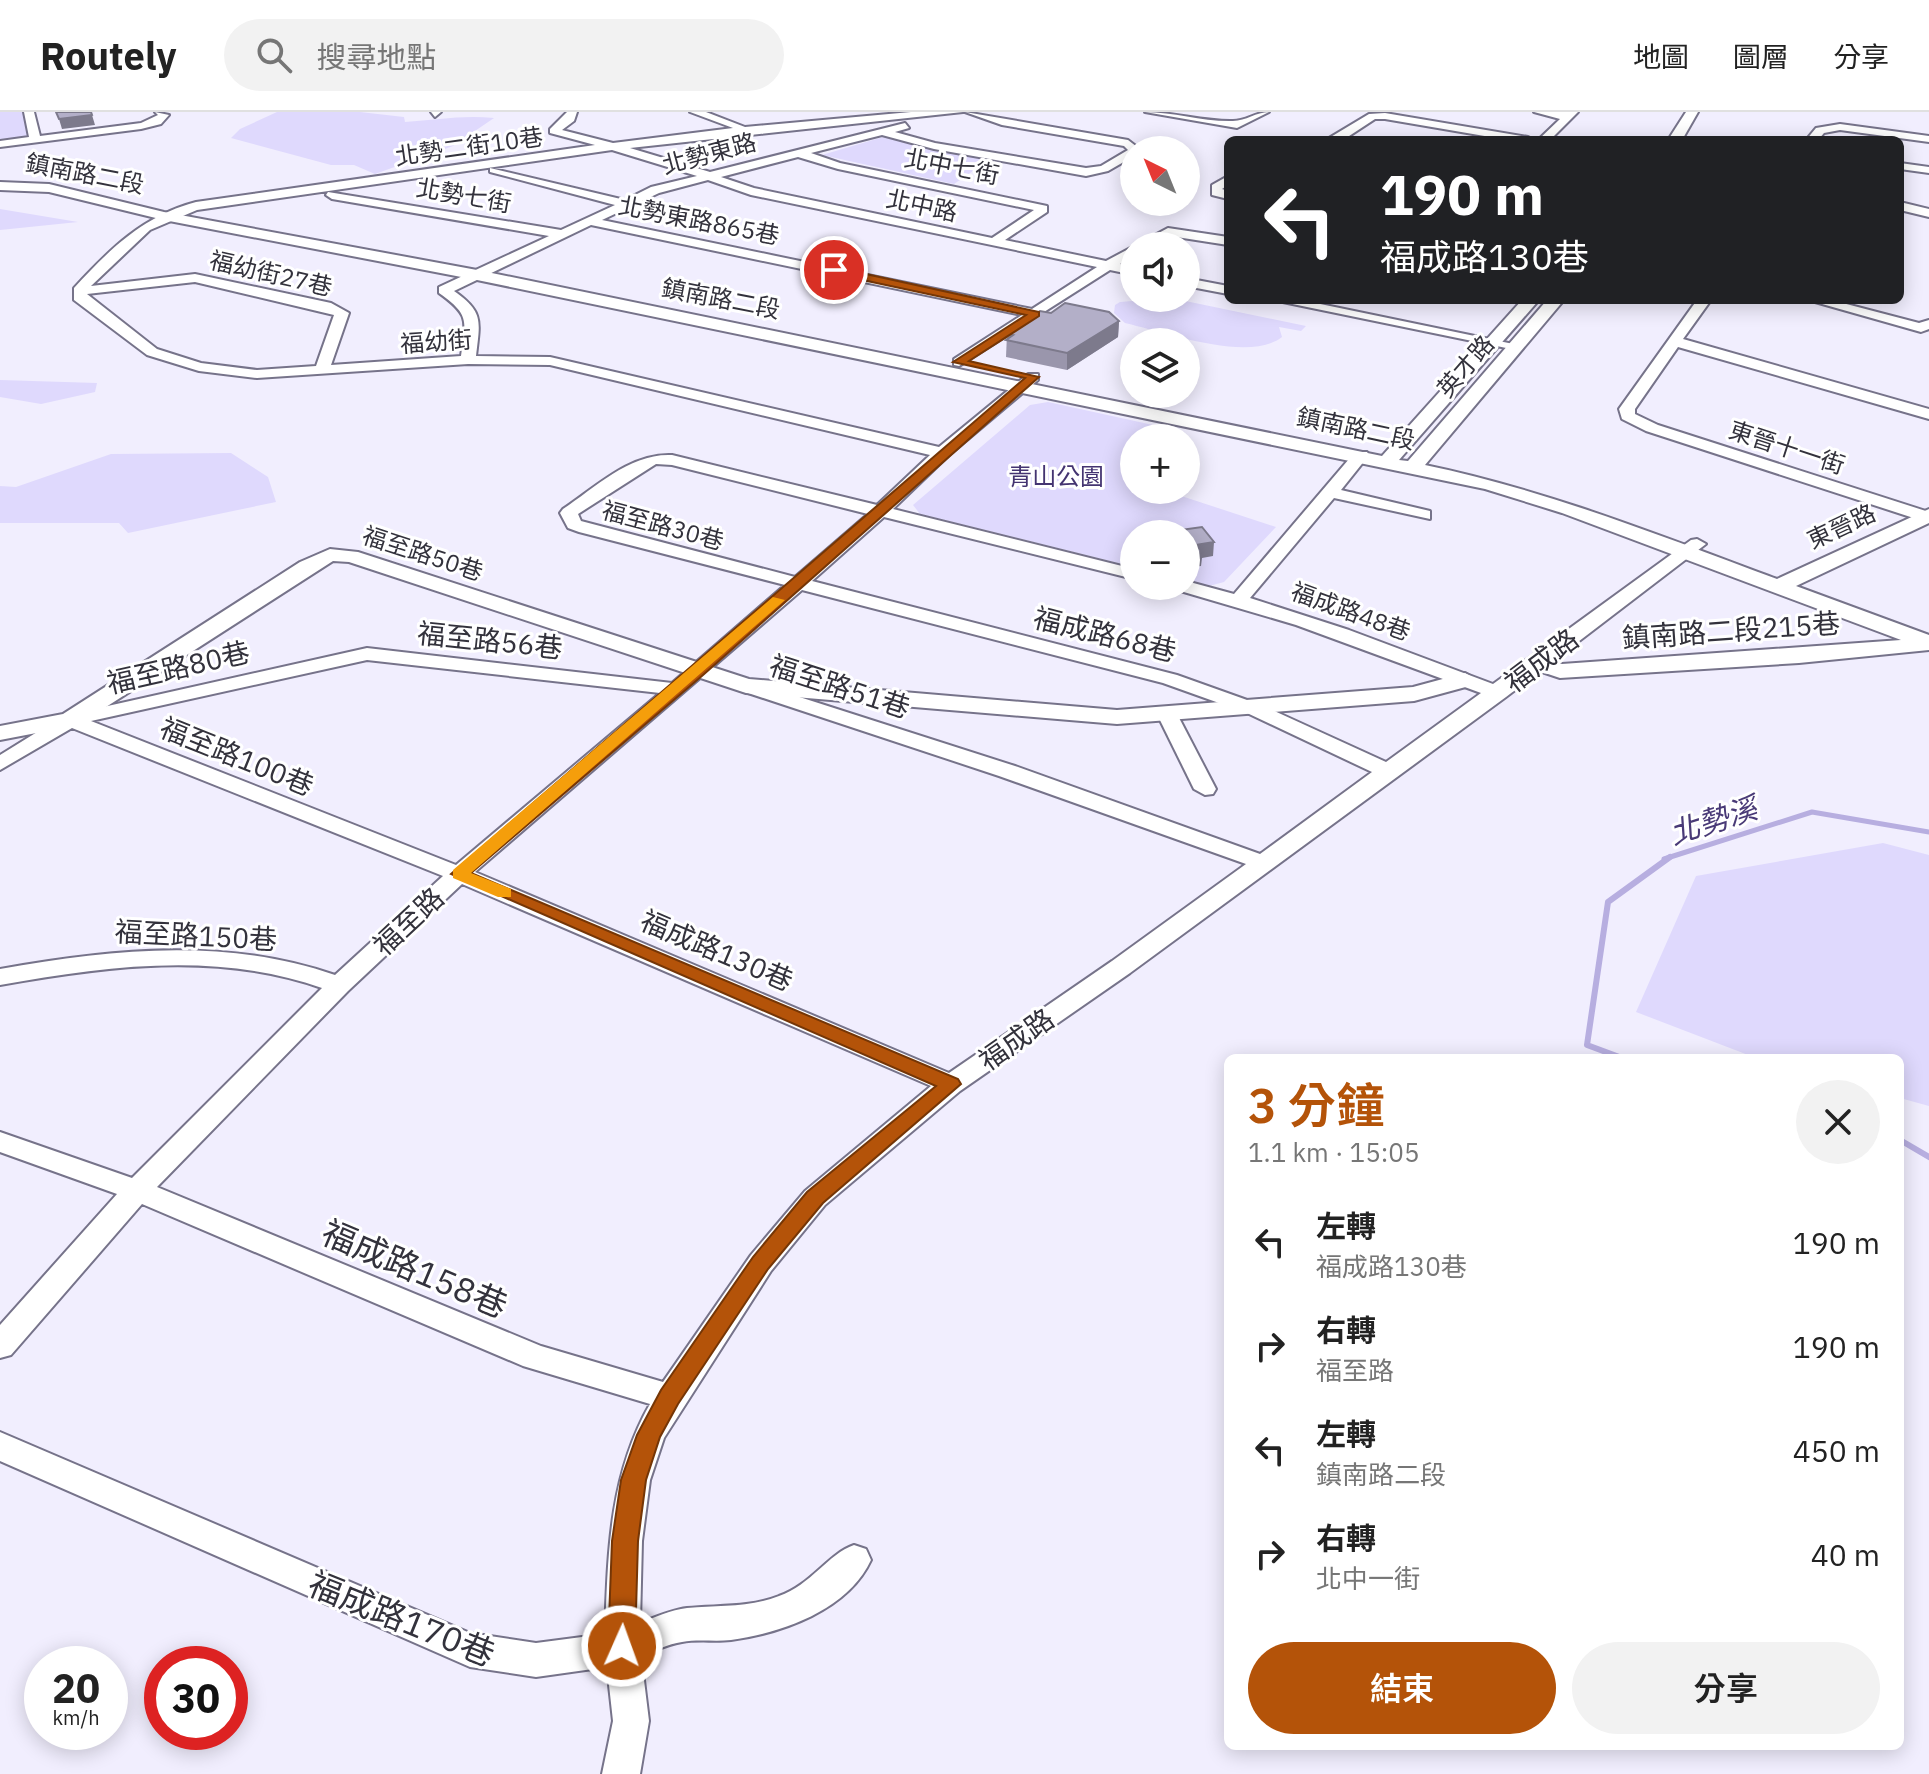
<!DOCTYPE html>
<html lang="zh-TW">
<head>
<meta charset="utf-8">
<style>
	:root { --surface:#fff; --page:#f2f2f2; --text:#222; --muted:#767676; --line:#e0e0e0; --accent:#b45309 }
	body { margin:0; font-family:"IBM Plex Sans","Noto Sans TC",sans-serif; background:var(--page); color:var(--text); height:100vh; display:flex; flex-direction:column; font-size:30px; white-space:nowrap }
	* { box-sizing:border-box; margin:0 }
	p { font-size:26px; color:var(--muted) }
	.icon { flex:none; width:44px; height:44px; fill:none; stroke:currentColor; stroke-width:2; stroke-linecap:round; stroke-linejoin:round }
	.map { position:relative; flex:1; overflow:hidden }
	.drawer { position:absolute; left:1224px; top:942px; width:680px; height:696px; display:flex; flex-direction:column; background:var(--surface); border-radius:12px; box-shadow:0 4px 20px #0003 }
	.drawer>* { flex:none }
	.hud { position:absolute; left:1224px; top:24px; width:680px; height:168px; border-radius:12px; box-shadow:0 4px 20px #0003; background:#202124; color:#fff; overflow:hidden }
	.needle { width:52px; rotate:317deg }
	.fabs { position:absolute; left:1120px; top:24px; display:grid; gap:16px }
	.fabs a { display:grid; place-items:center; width:80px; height:80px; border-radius:50%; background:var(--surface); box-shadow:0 4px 20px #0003; font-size:40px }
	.speed { position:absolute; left:24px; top:1534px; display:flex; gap:16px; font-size:40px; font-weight:700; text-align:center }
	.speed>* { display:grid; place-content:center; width:104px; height:104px; border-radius:50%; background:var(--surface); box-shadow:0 4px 20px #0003; line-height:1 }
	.speed small { font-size:20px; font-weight:400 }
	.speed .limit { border:12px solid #d22; background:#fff; color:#111 }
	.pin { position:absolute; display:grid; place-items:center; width:68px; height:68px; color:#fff; margin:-34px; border:4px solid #fff; border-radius:50%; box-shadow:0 2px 8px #0007 }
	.me { position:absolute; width:88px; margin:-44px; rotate:2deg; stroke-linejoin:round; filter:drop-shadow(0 0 6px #0008) }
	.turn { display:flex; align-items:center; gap:28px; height:168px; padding:0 24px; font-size:36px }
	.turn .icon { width:104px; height:104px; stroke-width:2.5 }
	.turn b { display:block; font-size:56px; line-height:68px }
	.round { display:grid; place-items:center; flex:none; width:84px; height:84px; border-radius:42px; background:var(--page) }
	.headline { display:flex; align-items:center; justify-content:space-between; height:136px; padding:0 24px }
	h1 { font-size:48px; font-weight:600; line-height:60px; color:var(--accent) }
	.primary-button { display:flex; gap:16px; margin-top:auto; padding:16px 24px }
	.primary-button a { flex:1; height:92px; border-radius:48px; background:var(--accent); color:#fff; font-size:32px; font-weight:600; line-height:92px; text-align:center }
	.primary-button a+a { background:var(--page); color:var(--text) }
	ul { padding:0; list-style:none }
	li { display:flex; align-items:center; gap:24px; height:104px; padding:0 24px }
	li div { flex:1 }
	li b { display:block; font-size:30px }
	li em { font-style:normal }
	header { display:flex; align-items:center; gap:48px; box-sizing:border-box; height:112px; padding:0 40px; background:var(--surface); border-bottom:2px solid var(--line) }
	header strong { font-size:38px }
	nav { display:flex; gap:44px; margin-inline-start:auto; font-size:28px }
	.search { width:560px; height:72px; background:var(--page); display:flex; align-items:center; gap:20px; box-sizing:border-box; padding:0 28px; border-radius:44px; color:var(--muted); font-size:30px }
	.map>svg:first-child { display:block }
	.green { fill:#dfd9fd }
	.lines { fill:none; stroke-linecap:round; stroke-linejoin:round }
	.stream-far1 { stroke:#b7aee0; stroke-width:5 }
	.stream { stroke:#b7aee0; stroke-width:6 }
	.minor-casing { stroke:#76738a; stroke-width:4 }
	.tertiary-casing { stroke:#76738a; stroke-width:4 }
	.minor { fill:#fff; fill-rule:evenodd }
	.tertiary { fill:#fff; fill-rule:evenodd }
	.wall { fill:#9a96ac }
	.shaded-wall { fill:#7d7a8c }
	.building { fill:#b3afc8; stroke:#7d7a8c; stroke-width:2 }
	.route { fill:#b45309; stroke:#753606; stroke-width:2 }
	.slow { fill:#f59e0b }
	.labels { text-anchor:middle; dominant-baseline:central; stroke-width:6; stroke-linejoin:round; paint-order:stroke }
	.far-street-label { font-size:24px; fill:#33323c; stroke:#fff }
	.far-park-label { font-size:24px; fill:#443471; stroke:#fff }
	.street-label { font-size:28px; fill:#33323c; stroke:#fff }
	.water-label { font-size:30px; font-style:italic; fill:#493a77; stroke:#fff }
	.near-street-label { font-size:34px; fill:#33323c; stroke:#fff }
</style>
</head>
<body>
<header>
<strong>Routely</strong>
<div class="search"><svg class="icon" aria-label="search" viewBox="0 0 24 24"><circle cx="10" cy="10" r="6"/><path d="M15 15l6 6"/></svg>搜尋地點</div>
<nav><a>地圖</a><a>圖層</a><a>分享</a></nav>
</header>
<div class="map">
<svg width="1929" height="1662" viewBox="0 0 1929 1662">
	<rect width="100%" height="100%" fill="#f1eefe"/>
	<g class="green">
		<polygon points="0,0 25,0 31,27 0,31"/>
		<path d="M 277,0 L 360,0 L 404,5 L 405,10 C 436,8 462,3 494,6 L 453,34 L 375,62 L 354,53 L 331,53 L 231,26 L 240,17 Z"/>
		<polygon points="883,25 898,26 992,46 954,72 822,43"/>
		<polygon points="0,97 78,110 0,118"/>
		<path d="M 1171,186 L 1306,214 L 1301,219 L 1279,215 L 1282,225 C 1249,251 1164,220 1125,211 L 1114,201 L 1115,193 L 1120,190 Z"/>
		<polygon points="0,268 97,271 95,280 41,292 0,285"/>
		<polygon points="1048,290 1185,320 1178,326 1134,326 1134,378 1163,378 1276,415 1224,470 1209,474 1186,468 1186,422 1134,422 1134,455 920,402 913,393 1030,293"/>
		<polygon points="231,341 268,365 276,390 128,421 119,411 0,411 0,374 16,375 111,342"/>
		<polygon points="1883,731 1929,743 1929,994 1900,986 1900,946 1756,946 1636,900 1696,764"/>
	</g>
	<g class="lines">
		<polyline class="stream-far1" points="1664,747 1812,700 1929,720"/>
		<g class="stream">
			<polyline points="1622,946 1587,933 1608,790 1670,745"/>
			<polyline points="1900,1028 1929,1045"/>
		</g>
		<g class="minor-casing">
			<g id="minor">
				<polygon points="24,0 34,0 40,24 141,11 158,3 155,0 169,3 161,12 141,17 0,35 0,29 29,25"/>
				<polygon points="431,0 441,0 435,5"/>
				<path d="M 567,0 L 577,0 L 574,9 L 562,18 L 613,31 L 733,16 L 690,0 L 706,0 L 745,15 L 911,0 L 963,0 L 630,36 L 710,60 L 905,11 L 909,16 L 895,20 L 935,31 L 1086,56 L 1101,54 L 1128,38 L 1124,34 L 1002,13 L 965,0 L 1128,28 L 1141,38 L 1134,38 L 1134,44 L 1108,59 L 1086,64 L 934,37 L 882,23 L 811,41 L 840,51 L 1047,94 L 1047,100 L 1005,128 L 1106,149 L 1168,116 L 1228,125 L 1228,133 L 1170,124 L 1150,134 L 1134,134 L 1134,143 L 1120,152 L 1134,155 L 1134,163 L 1110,158 L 959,254 L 954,253 L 954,247 L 1022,203 L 591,113 L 454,179 C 484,200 480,209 476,244 L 550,245 L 939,335 L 1028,262 L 1038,262 L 1038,268 L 948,344 L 893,397 L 1134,457 L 1134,467 L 884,405 L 812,469 L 1177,563 L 1261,593 L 1386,650 L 1481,581 L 1296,513 L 1177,478 L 1174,474 L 1186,474 L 1186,469 L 1234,482 L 1355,340 L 1367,340 L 1369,343 L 1341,378 L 1430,399 L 1430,407 L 1334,386 L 1250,486 L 1349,518 L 1493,572 L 1691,428 L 1697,427 L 1706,432 L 1506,585 L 1130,861 L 960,979 L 825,1093 L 771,1159 L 664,1326 L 650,1368 L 642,1429 L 640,1511 C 655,1505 671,1498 687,1496 C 719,1493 748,1496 779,1484 C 811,1473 828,1442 854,1433 L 866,1437 L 871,1448 C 848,1498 782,1521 731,1528 C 715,1530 698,1527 682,1530 C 668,1532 654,1539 641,1544 L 649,1609 L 640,1662 L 602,1662 L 613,1609 L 607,1555 L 536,1565 L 470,1555 L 0,1349 L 0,1320 L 470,1521 L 536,1531 L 605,1522 C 608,1441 609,1364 650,1292 L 523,1254 L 142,1092 L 11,1243 L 0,1246 L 0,1213 L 117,1082 L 0,1040 L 0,1020 L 132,1066 L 322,876 C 218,839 106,854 0,873 L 0,857 C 111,837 226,825 335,863 L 443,764 L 72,616 L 0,658 L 0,643 L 63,604 L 367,536 L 672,571 L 785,473 L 579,420 L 568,416 L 560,401 L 563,397 C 596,375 630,341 672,343 L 877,393 L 930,343 L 550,253 L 468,252 L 257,266 L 199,259 L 147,243 L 74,188 L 74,176 C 110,137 143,104 196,90 L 595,33 L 550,21 L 550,17 ZM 612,38 L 697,64 L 651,75 L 625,88 L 490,56 L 490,60 L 615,93 L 561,118 L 328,80 L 326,83 L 332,87 L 549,124 L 439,175 L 439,181 C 470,203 466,208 461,244 L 331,253 L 349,201 L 331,191 L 195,162 L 91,174 L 150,118 L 197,98 ZM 798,45 L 838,57 L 1034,98 L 992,126 L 754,76 L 721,65 ZM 708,68 L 751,83 L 1097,155 L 1032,197 L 602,108 L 659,81 ZM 195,170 L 334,203 L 316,254 L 257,258 L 201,251 L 157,237 L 87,182 ZM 656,352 L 672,353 L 868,402 L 795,465 L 581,409 L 578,402 ZM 802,478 L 1163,571 L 1247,601 L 1372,660 L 1260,742 L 1015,654 L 753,570 L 739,570 L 736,574 L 739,578 L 999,664 L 1246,752 L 1112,849 L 949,961 L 475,760 ZM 367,548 L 660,581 L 456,753 L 91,609 ZM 462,772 L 931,974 L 805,1079 L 751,1143 L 663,1270 L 541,1234 L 157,1075 L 348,879 Z"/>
				<path d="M 1145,0 C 1174,0 1204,10 1233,9 C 1246,9 1256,0 1269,0 L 1237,16 Z"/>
				<polygon points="1534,0 1578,0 1550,28 1538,28 1560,7"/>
				<polygon points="1385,1 1528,25 1534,28 1508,28 1385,7 1375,7 1343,28 1329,26 1369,2"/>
				<polygon points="1840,12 1929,24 1929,30 1840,18 1824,21 1818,28 1806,28 1816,16"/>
				<polygon points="1900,51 1929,55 1929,61 1900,57"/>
				<polygon points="1228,64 1228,73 1222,77 1228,79 1228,87 1212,83 1212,73"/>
				<polygon points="1900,90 1929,97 1929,105 1900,98"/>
				<polygon points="1186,166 1228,174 1228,182 1186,174"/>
				<polygon points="1273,188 1301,188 1523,234 1516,238"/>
				<polygon points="1697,188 1711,188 1683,227 1929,297 1929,307 1678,235 1635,297 1635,302 1658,313 1929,400 1929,411 1646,319 1622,307 1619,297"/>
				<polygon points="1808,188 1831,188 1919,211 1929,208 1929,217 1921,220"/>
				<polygon points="1167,596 1177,602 1216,677 1213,682 1205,683 1194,677 1157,602"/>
			</g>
		</g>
		<g class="tertiary-casing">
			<g id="tertiary">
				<polygon points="1686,0 1698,0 1682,28 1668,28"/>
				<path d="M 0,70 L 49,72 L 164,100 L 477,158 L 1382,344 L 1522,188 L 1539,188 L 1399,348 L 1408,349 L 1547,188 L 1564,188 L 1425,353 C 1546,378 1661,424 1777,467 L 1929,397 L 1929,411 L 1796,474 L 1929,523 L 1929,538 L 1799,551 L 1560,566 L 1530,556 L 1527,551 L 1538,544 L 1562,552 L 1901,528 L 1562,401 L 1485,377 L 477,168 L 164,108 L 49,80 L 0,78 Z"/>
				<polygon points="330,437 358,440 749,567 1117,598 1413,575 1465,561 1477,568 1473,573 1414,589 1117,612 746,581 349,450 333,449 78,613 0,628 0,614 63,602 300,450"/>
			</g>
		</g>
		<use href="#minor" class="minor"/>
		<use href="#tertiary" class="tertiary"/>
	</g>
	<polygon class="wall" points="1051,201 1119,209 1118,225 1067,258 1006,245 1007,222"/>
	<g class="shaded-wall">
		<polygon points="92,3 95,13 62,17 59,7"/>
		<polygon points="1119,209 1118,225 1067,258 1067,241"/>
		<polygon points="1214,430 1213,444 1202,446 1201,454 1186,456 1186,442 1196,433"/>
	</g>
	<g class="building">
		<polygon points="56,0 91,0 92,3 59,7"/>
		<polygon points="1065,191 1109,200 1119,209 1067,241 1006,228 1013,223 1007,222 1040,199 1051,201"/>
		<polygon points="1202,415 1214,430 1196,433 1202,440 1186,442 1186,422 1167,422 1166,420"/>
	</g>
	<polygon class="route" points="834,155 1039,200 1039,204 969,249 1039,265 703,563 471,761 958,967 961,972 823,1091 768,1157 678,1292 660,1325 646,1368 638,1429 635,1534 631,1543 622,1547 612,1543 608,1534 612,1429 621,1368 637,1323 661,1278 753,1145 807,1080 936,974 451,762 1025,266 953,250 1026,203 830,161"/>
	<polygon class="slow" points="773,485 785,488 471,761 511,777 511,785 498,785 453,766 453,758"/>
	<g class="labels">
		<g class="far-street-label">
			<text transform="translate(469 34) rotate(-8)">北勢二街10巷</text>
			<text transform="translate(709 41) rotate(-15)">北勢東路</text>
			<text transform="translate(952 54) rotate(11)">北中七街</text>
			<text transform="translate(85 61) rotate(11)">鎮南路二段</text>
			<text transform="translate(464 83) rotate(10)">北勢七街</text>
			<text transform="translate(922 93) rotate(12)">北中路</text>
			<text transform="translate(699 108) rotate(11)">北勢東路865巷</text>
			<text transform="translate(271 161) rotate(13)">福幼街27巷</text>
			<text transform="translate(721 186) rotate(11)">鎮南路二段</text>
			<text transform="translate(436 229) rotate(-4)">福幼街</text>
			<text transform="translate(1465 254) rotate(-49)">英才路</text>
			<text transform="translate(1356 316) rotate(12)">鎮南路二段</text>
			<text transform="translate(1787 335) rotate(18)">東晉十一街</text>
			<text transform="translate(663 413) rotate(15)">福至路30巷</text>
			<text transform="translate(1841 414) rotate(-25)">東晉路</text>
			<text transform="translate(423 441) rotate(18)">福至路50巷</text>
			<text transform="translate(1351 499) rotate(20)">福成路48巷</text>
		</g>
		<g class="far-park-label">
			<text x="1056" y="364">青山公園</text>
		</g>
		<g class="street-label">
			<text transform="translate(1731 518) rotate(-4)">鎮南路二段215巷</text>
			<text transform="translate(1105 522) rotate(14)">福成路68巷</text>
			<text transform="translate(490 528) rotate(6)">福至路56巷</text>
			<text transform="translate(1541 548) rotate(-37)">福成路</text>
			<text transform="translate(178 555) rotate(-13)">福至路80巷</text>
			<text transform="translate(840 574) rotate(18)">福至路51巷</text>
			<text transform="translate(237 644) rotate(22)">福至路100巷</text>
			<text transform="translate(408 809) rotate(-43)">福至路</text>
			<text transform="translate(196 823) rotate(3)">福至路150巷</text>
			<text transform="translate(717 838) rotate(23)">福成路130巷</text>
			<text transform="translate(1016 927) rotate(-35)">福成路</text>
		</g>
		<g class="water-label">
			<text transform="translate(1713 708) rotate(-18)">北勢溪</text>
		</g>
		<g class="near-street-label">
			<text transform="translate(415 1156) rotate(23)">福成路158巷</text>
			<text transform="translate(402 1506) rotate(22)">福成路170巷</text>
		</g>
	</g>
</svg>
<div class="fabs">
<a><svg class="needle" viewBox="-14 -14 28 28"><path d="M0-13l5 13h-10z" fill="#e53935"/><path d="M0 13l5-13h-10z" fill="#767676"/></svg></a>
<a><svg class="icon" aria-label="sound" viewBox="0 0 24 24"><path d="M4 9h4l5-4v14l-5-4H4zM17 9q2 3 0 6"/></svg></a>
<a><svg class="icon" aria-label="layers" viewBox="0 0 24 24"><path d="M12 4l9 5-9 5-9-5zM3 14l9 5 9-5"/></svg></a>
<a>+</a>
<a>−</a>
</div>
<div class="speed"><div>20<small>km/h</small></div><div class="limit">30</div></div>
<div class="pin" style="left:834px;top:158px;background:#d93025"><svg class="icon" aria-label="arrive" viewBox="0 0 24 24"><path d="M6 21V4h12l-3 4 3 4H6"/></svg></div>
<svg class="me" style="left:622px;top:1534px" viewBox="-20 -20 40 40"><circle r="17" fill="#b45309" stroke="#fff" stroke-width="3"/><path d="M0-11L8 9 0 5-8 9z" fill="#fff"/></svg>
<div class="hud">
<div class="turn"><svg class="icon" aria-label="left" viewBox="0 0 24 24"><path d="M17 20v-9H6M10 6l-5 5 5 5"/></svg><div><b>190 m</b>福成路130巷</div></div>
</div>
<section class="drawer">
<div class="headline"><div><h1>3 分鐘</h1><p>1.1 km · 15:05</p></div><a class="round"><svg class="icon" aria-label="close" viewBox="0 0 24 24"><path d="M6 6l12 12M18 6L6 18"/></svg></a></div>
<ul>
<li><svg class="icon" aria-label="left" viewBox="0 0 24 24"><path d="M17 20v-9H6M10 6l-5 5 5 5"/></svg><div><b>左轉</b><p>福成路130巷</p></div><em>190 m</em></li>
<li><svg class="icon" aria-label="right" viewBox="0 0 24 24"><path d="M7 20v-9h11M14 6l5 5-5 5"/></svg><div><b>右轉</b><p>福至路</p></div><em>190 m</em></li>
<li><svg class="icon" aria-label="left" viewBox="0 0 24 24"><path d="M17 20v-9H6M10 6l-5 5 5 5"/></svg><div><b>左轉</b><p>鎮南路二段</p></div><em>450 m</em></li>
<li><svg class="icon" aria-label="right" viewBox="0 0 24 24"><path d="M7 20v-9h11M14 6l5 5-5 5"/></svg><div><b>右轉</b><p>北中一街</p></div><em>40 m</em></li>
</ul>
<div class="primary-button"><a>結束</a><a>分享</a></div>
</section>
</div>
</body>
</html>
